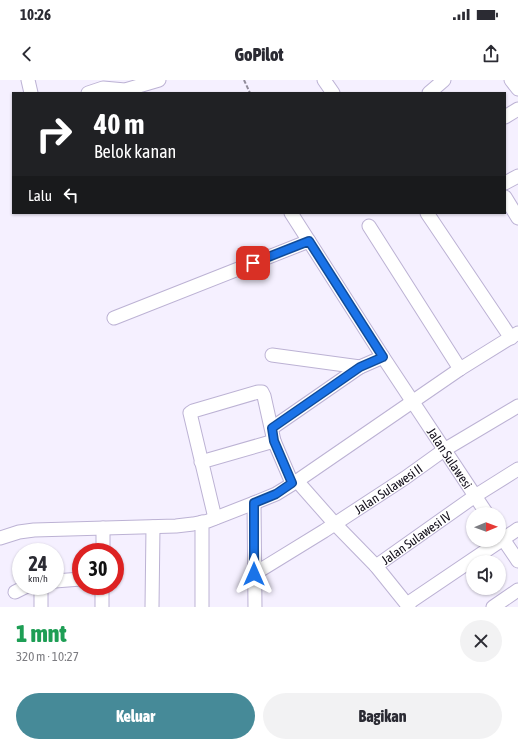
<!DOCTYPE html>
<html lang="id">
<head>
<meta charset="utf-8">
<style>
	:root { --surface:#fff; --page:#f2f2f3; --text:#2b2b33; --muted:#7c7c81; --accent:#468a98 }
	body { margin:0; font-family:"Asap Condensed",sans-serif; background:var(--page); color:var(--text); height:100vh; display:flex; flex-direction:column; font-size:15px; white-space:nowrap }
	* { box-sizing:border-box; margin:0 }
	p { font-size:13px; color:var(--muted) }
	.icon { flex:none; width:22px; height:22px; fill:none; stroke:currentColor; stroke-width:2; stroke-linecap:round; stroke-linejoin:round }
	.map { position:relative; height:527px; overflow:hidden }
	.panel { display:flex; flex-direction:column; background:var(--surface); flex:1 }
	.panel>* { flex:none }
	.top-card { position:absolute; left:12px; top:12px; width:494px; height:122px; border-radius:0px; box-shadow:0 1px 3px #0004; background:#202124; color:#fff; overflow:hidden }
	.needle { width:26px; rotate:89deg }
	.buttons { position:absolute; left:466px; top:427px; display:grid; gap:8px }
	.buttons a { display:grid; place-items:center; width:40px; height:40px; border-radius:50%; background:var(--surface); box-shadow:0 1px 3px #0004; font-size:20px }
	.speed { position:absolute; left:12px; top:463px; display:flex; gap:8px; font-size:20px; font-weight:700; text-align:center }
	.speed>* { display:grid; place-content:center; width:52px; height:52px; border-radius:50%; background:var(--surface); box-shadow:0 1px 3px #0004; line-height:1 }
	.speed small { font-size:10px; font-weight:400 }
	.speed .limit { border:6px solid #d22; background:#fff; color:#111 }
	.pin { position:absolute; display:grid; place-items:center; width:34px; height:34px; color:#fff; margin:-17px; border-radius:8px; box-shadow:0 2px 6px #0006 }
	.me { position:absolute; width:44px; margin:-22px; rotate:0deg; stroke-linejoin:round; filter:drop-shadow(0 0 3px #0008) }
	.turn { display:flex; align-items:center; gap:14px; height:84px; padding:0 16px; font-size:18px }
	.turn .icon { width:52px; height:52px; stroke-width:2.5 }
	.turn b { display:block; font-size:28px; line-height:34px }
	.then { display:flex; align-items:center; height:38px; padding:0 16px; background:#0003; gap:8px; font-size:15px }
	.round { display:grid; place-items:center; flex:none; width:42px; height:42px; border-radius:21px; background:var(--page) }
	.head { display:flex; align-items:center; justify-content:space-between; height:68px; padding:0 16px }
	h1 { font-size:24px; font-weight:800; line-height:30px; color:#1e9e55 }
	.action { display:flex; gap:8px; margin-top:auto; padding:8px 16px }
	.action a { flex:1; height:46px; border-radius:24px; background:var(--accent); color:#fff; font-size:16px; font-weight:800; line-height:46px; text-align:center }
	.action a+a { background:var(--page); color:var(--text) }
	.status { display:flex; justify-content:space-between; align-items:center; height:28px; padding:0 20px; background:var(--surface); direction:ltr }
	.status svg { height:11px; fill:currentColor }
	header { display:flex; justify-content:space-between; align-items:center; height:52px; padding:0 16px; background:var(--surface); font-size:18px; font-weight:800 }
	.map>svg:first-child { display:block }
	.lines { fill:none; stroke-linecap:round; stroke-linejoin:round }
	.minor-casing { stroke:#bcb2d4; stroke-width:15 }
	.path { stroke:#908b99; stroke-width:2; stroke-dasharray:4 2; stroke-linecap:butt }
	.minor { stroke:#fff; stroke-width:13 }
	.route-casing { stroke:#114b97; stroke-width:10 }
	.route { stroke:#1a73e8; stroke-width:7 }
	.labels { text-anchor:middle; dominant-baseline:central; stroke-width:3; stroke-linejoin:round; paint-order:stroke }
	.street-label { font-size:13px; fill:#120e1a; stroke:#fff }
</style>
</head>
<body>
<div class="status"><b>10:26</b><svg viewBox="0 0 49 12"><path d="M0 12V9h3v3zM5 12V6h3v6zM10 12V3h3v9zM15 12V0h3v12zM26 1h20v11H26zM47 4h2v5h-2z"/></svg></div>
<header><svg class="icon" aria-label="back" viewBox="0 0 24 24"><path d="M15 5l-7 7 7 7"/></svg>GoPilot<svg class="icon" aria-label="share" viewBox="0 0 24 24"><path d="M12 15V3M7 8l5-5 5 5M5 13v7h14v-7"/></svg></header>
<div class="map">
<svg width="518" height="527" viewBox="0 0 518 527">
	<rect width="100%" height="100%" fill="#f5f0ff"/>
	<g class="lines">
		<g class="minor-casing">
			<g id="minor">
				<polyline points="28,0 31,13"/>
				<polyline points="324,0 333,13"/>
				<polyline points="511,0 518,9"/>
				<polyline points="88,13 103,8 125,10 159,0"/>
				<polyline points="429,13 444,0"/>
				<polyline points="505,37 518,29"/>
				<polyline points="505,103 518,96"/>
				<polyline points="505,117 518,138"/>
				<path id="s1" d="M 291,133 L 383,277 L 487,434"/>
				<polyline points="427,133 511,258"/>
				<polyline points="369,146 460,289"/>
				<polyline points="114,238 309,161"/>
				<polyline points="272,275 360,287"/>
				<polyline points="272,348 360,287 383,277"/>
				<polyline points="274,361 292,403"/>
				<polyline points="201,382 274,361 264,316 262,312 258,312 193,331 190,333 215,438"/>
				<polyline points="297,401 335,444 376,486 409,527"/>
				<polyline points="254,423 255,527"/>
				<polyline points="202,442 202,527"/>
				<polyline points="499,453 518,481"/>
				<polyline points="0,458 19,452 34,450 176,446 193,444 208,441 254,423 276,414 297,401 460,289 518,253"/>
				<polyline points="103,472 103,448"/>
				<path id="s2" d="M 376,486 L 475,416 L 518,389"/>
				<path id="s3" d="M 254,494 L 324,451 L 405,398 L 444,370 L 518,326"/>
				<polyline points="55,501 81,499"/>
				<polyline points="41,506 41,527"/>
				<polyline points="15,512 27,506"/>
				<polyline points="407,524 518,449"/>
				<polyline points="102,527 102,506"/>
				<polyline points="152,527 153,447"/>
				<polyline points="493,527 518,510"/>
			</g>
		</g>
		<polyline class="path" points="244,0 250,13"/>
		<use href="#minor" class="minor"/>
	</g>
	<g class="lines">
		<g class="route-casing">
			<polyline id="route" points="253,183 309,161 383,277 360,287 272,348 274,361 292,403 276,414 254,423 254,494"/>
		</g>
		<use href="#route" class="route"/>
	</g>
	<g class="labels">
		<g class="street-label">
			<text stroke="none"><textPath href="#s1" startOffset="292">Jalan Sulawesi</textPath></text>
			<text stroke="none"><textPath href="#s3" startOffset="159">Jalan Sulawesi II</textPath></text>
			<text stroke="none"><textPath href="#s2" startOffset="49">Jalan Sulawesi IV</textPath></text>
		</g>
	</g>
</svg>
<div class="buttons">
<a><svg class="needle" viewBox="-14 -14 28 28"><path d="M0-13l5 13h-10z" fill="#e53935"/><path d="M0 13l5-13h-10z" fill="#7c7c81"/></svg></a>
<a><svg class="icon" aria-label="sound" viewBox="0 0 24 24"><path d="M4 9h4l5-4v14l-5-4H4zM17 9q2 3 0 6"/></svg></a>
</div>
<div class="speed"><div>24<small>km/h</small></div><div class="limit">30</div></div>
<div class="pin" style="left:253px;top:183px;background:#d93025"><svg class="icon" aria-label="arrive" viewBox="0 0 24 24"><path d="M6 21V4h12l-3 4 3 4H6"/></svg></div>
<svg class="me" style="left:254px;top:494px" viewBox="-20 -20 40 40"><path d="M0-17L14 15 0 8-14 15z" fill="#1a73e8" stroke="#fff" stroke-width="4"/></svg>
<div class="top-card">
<div class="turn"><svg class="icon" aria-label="right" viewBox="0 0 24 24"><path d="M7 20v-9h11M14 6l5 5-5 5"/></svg><div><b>40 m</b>Belok kanan</div></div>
<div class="then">Lalu<svg class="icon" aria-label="left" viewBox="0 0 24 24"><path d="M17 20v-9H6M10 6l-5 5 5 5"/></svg></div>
</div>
</div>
<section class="panel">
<div class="head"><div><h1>1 mnt</h1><p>320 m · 10:27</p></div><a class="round"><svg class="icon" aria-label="close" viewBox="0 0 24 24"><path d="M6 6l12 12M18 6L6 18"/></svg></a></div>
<div class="action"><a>Keluar</a><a>Bagikan</a></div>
</section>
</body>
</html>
